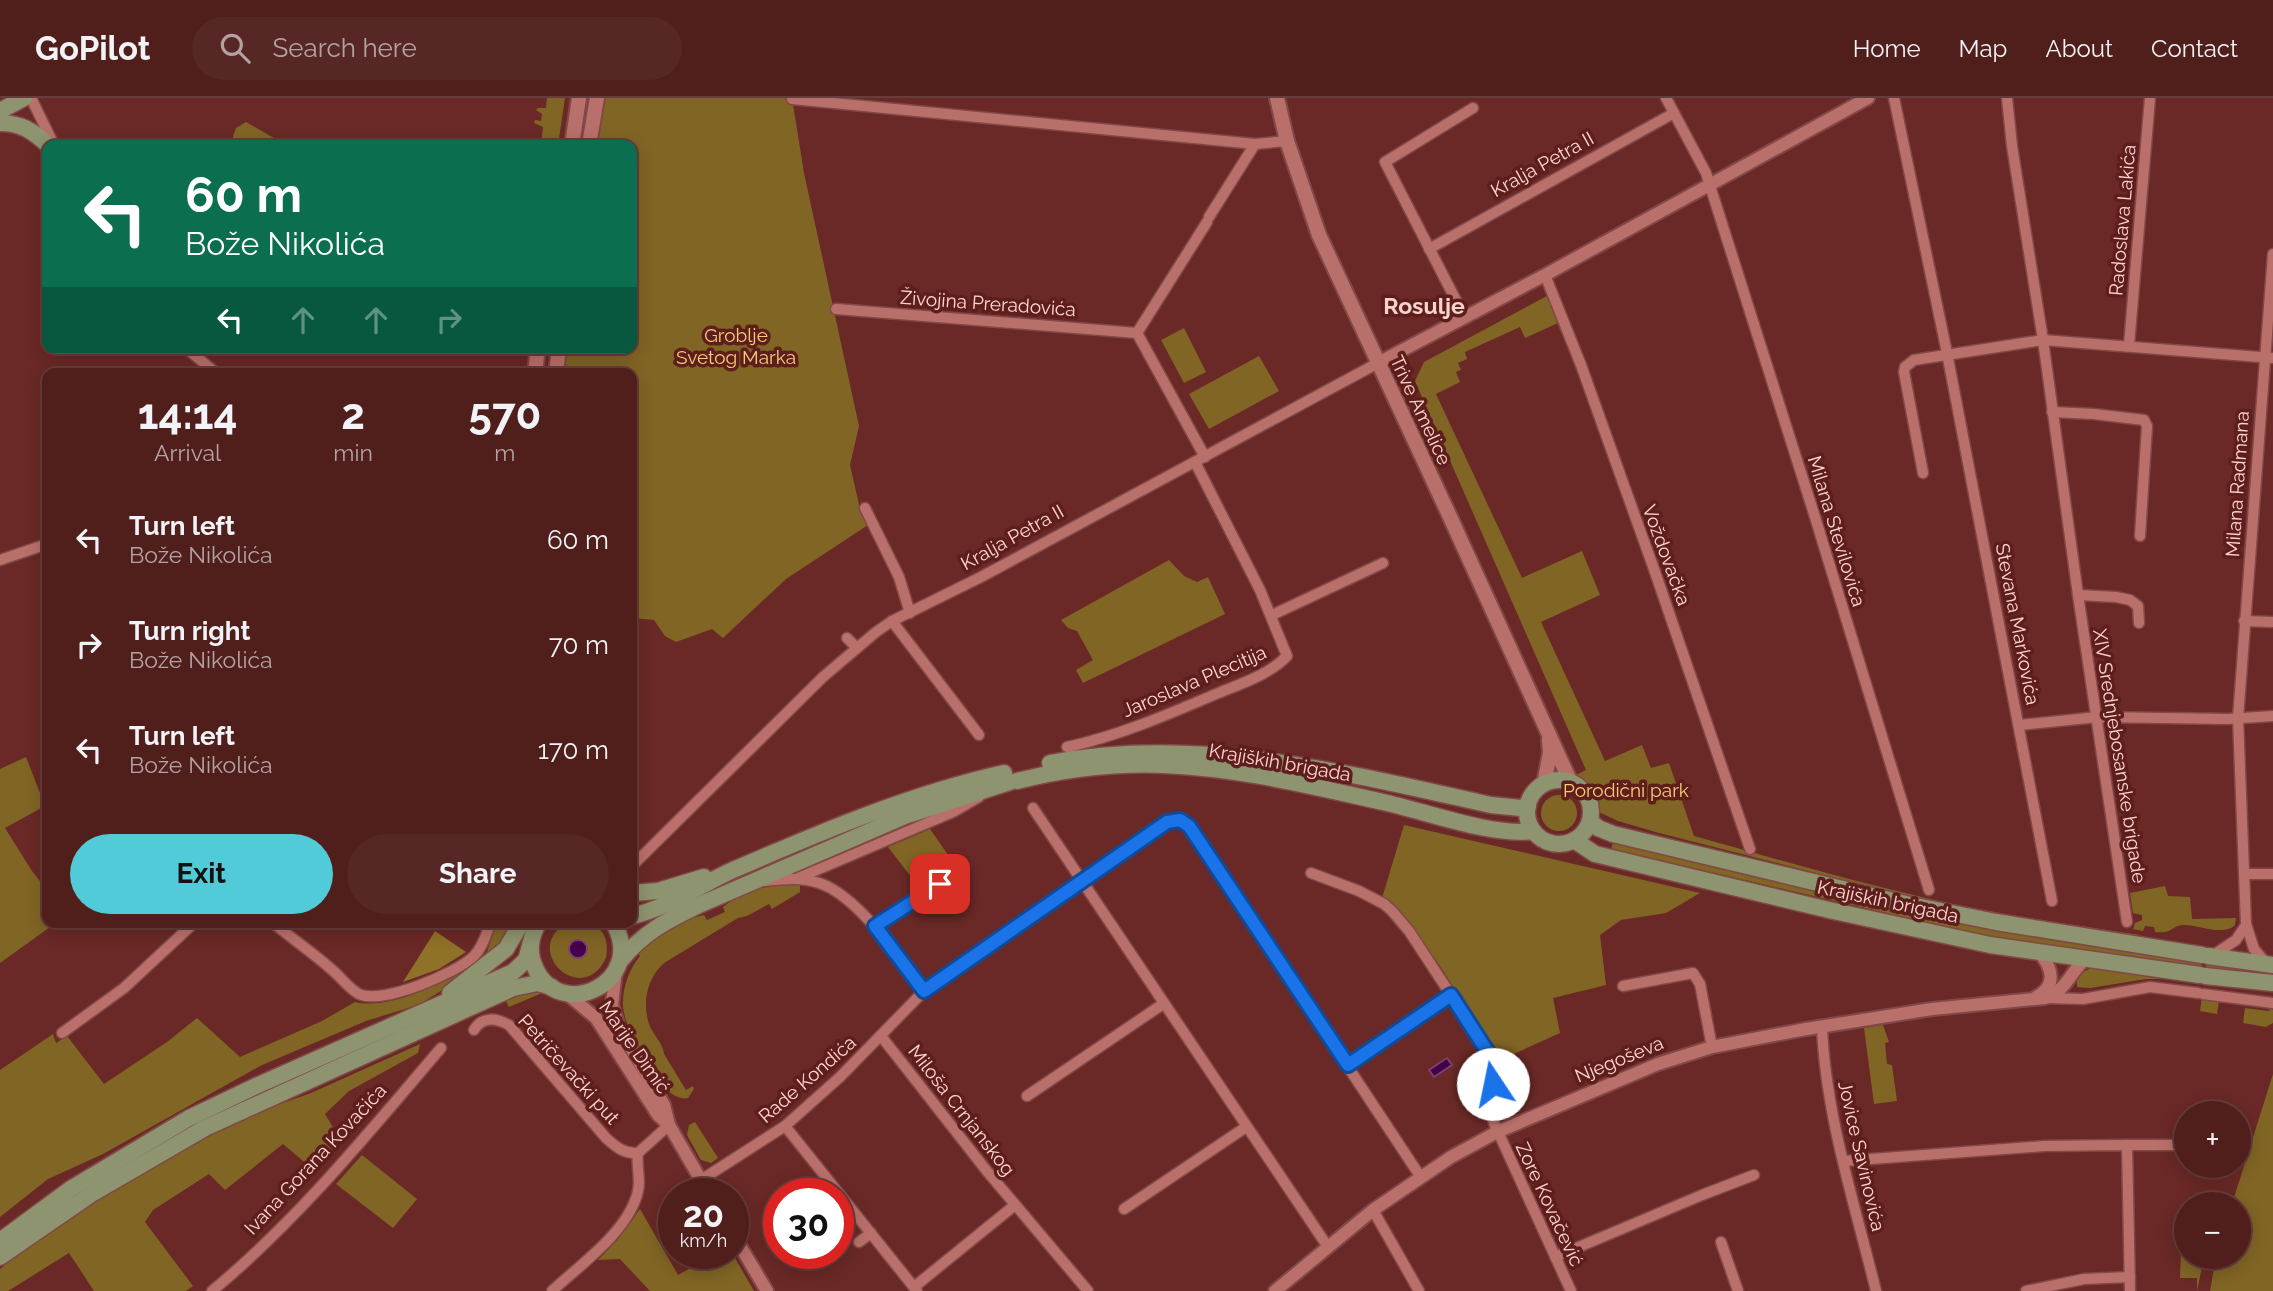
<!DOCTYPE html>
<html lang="en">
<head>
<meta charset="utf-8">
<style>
	:root { --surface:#501f1c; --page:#562725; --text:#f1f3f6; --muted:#b4a2a3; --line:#673d3b; --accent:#52cbd8 }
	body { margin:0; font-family:Raleway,sans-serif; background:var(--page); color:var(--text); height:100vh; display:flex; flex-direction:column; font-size:26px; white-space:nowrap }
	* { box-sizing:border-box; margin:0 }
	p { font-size:23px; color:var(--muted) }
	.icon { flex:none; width:38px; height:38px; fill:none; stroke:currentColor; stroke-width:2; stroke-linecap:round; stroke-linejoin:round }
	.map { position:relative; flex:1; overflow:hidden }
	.side { position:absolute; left:42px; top:270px; width:595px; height:560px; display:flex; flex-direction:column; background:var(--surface); border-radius:14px; box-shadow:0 4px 18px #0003,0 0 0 2px var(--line) }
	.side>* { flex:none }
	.top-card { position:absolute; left:42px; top:42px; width:595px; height:214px; border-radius:14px; box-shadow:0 4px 18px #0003,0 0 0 2px var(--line); background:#0b6e4f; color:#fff; overflow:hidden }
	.controls { position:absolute; left:2174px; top:1003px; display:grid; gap:14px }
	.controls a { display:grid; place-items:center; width:77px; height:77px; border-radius:50%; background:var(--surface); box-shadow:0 4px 18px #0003,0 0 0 2px var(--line); font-size:35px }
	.speed { position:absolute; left:658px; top:1080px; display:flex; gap:14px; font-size:35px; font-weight:700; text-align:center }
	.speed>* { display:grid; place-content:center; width:91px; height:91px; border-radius:50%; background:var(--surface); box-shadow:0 4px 18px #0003,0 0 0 2px var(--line); line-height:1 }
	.speed small { font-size:18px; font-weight:400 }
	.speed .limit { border:10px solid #d22; background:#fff; color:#111 }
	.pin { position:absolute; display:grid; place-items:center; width:60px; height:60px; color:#fff; margin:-30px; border-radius:14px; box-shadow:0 4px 10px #0006 }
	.me { position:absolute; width:77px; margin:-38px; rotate:349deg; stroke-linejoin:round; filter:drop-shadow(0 0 5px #0008) }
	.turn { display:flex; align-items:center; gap:24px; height:147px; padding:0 28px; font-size:32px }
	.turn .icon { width:91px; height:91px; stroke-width:2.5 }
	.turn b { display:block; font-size:49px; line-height:60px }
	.lanes { display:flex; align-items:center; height:66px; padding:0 28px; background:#0003; justify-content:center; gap:35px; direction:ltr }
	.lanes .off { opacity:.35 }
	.eta { display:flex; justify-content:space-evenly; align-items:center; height:119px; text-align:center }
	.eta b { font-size:42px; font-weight:700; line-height:49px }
	.button { display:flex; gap:14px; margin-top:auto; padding:14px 28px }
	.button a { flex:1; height:80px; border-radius:42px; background:var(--accent); color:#111; font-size:28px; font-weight:700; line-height:80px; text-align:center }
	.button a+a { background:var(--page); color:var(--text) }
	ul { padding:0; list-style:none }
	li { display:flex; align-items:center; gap:21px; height:105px; padding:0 28px }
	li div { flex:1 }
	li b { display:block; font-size:26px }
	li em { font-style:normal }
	header { display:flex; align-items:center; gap:42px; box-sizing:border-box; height:98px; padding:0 35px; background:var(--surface); border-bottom:2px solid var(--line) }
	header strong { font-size:33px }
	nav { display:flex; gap:38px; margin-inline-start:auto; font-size:24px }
	.search { width:490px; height:63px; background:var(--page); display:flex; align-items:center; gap:18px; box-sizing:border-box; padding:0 24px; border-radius:38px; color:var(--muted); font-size:26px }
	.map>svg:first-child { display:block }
	.green { fill:#816525 }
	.forest { fill:#907128 }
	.water { fill:#440048; stroke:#7c4071; stroke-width:2 }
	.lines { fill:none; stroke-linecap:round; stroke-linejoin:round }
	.minor-casing { stroke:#824848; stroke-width:13 }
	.tertiary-casing { stroke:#824848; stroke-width:16 }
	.secondary-casing { stroke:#824848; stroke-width:18 }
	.primary-casing { stroke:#824848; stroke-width:19 }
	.minor { stroke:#ba706a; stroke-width:10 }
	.tertiary { stroke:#ba706a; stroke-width:12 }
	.secondary { stroke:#ba706a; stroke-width:14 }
	.primary { stroke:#8e946f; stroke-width:16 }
	.route-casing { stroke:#114b97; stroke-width:18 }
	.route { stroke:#1a73e8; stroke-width:12 }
	.labels { text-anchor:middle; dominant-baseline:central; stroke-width:7; stroke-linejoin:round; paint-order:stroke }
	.street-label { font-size:19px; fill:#ffd5d1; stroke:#5e1e1c }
	.park-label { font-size:19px; fill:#f6cd76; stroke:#5e1e1c }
	.quarter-label { font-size:23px; font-weight:bold; fill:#f5d3cf; stroke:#5e1e1c }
</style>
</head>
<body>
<header>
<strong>GoPilot</strong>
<div class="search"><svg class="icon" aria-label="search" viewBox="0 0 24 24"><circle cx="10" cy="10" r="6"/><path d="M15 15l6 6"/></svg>Search here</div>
<nav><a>Home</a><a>Map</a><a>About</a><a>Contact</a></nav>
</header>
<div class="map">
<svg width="2273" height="1193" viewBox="0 0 2273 1193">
	<rect width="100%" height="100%" fill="#6a2926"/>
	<g class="green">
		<polygon points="547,0 565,0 558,47 541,47 543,29 534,25 535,22 541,23 542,16 536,12 538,10 546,10"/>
		<polygon points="604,0 792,0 804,75 859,328 850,367 860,411 868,427 786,481 723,540 712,531 676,544 665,538 654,522 632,520 632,275 561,275 569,250 632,250 632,47 597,47"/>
		<polygon points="246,24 274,40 295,47 234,47 233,38 236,30"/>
		<path d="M 1547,198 L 1558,225 L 1525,240 L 1520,229 L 1465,254 L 1467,261 L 1458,265 L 1461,272 L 1456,274 L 1460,284 L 1436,296 L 1522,480 L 1582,453 L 1600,497 L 1541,524 L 1605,663 L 1642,647 L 1651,670 L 1669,665 L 1694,738 C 1773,760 1851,783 1930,801 C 1999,817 2070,826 2140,837 L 2113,838 L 1953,810 L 1659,735 L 1618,723 L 1597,713 C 1595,698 1587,687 1576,677 L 1586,672 L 1415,283 L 1424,264 Z"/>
		<polygon points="1184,230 1206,274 1184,285 1161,242"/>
		<polygon points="1259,258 1279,293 1209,331 1189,296"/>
		<polygon points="1169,462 1184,478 1197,484 1208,479 1225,516 1083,585 1076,572 1093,562 1077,533 1068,530 1061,522"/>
		<polygon points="26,659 45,708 5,730 32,773 47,792 47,824 57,824 0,865 0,671"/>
		<circle cx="1559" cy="715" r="18"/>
		<path d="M 1404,727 L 1700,795 L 1666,815 L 1621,822 L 1600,837 L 1606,887 L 1553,900 L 1560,935 L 1505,960 L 1496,961 C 1463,905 1431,843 1382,800 Z"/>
		<polygon points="930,731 955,767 918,788 888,749"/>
		<polygon points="1614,742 1911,814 2045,841 2202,862 2201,870 2005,841 1951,830 1611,751"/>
		<path d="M 793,785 L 800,787 L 800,794 L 772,811 L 769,806 L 747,818 L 738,820 L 664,865 C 647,880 642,905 649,926 C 653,937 663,945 664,956 L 686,992 L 693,988 L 694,991 L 688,1000 C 661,1006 624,931 623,908 C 622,891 629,871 640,858 L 637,853 L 667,827 L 704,817 L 707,822 L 725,814 L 723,809 L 747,792 Z"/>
		<path d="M 2165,788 L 2168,798 L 2190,799 L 2192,821 L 2236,820 L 2235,827 C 2224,838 2201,828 2186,827 C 2171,826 2175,836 2155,834 L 2154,829 L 2145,828 L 2143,833 L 2133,831 L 2135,825 L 2142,822 L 2142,817 L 2133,815 L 2130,795 Z"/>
		<polygon points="497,824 515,824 503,846 481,866 479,862 486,857"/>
		<path d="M 568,824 C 593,824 611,829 606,860 C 582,911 519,851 568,824 Z"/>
		<polygon points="2207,863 2273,872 2273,879 2206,871"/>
		<polygon points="2093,869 2163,881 2146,881 2090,890 2077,889 2077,877"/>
		<path d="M 462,873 L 465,878 L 418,907 L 366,923 L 262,967 L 103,1056 L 48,1081 L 0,1119 L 0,972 L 53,936 L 56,945 L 67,938 L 104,986 L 167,944 L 197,920 L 240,959 L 322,923 L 355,904 C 387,912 435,888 462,873 Z"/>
		<polygon points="532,892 542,895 509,909 506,903 485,911 510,897"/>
		<polygon points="2202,899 2219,902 2217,916 2200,913"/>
		<polygon points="2245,910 2269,913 2271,910 2273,912 2273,925 2266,929 2243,925"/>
		<polygon points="1883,927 1889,944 1885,945 1887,966 1892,967 1897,1003 1874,1006 1864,930"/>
		<polygon points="420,946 418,955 349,993 325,1016 336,1034 339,1044 316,1074 283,1046 225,1092 209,1076 153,1112 145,1124 193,1188 186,1193 94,1193 69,1155 8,1193 0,1193 0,1171 40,1138 129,1081 198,1042 246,1018 311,995"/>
		<polygon points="2273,976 2273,1193 2210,1193 2216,1159 2238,1158 2238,1106 2232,1106"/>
		<polygon points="695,1024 718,1060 711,1065 701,1062 687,1037 689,1027"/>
		<polygon points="362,1057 417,1101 393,1130 336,1086"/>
		<polygon points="640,1111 678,1177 718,1155 732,1155 754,1193 650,1193 620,1161 598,1162 619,1140"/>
		<polygon points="2182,1131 2186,1131 2186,1158 2204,1159 2197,1193 2197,1180 2180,1180"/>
	</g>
	<polygon class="forest" points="435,833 466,854 439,871 403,884"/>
	<g class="water">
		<circle cx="578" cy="851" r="9"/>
		<polygon points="1447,960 1452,967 1434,979 1429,972"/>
	</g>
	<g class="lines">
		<g class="minor-casing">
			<g id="minor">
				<polyline points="31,0 54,47"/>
				<polyline points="1666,0 1706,75 1815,419 1929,792"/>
				<polyline points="1894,0 1947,255 2052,803"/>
				<polyline points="2007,0 2012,48 2043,242 2078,497 2127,824"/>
				<polyline points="792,1 1255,46 1287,43"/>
				<polyline points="1209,119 1255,46"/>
				<polyline points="1429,151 1674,15"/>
				<polyline points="1545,177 1581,267 1655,474 1750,751"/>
				<polyline points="836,211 1137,235 1205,359"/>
				<polyline points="1464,218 1385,64 1473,10"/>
				<polyline points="1137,235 1207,124"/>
				<polyline points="2129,247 2150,0"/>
				<polyline points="186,250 216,275"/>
				<polyline points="2052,314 2094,316 2144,322 2147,328 2140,438"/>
				<polyline points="1923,375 1904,274 1905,269 1914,262 2043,242 2273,260"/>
				<polyline points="865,410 899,479 910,515"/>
				<polyline points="0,462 47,446"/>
				<polyline points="2078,497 2116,499 2130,502 2138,508 2139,525"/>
				<polyline points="1272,517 1383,465"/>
				<polyline points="892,523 979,637"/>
				<polyline points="2244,523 2273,524"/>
				<polyline points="847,540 856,549"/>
				<polyline points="2020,627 2098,619 2228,621 2273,618"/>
				<path d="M 1067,649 C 1118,638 1167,617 1216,596 C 1240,586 1269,577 1287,558 L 1260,492 L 1195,364"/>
				<polyline points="1033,710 1328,1149"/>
				<polyline points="632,768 823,579 876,534 892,523 981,479 1378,265"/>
				<path d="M 1311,775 L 1359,793 L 1384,806 L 1392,813 L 1409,833 L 1485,949 C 1500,974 1486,999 1494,1025 L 1571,1193"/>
				<polyline points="2245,776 2273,776"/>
				<polyline points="798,780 953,714 979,699"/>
				<path d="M 765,783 C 784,781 801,779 819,785 C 857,797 901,861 924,893"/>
				<path d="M 272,824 C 291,840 312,854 331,871 C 340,878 349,891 359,896 C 382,907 457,875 474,858 C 483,849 486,836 491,824"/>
				<polyline points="875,828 940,787"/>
				<polyline points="2212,858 2236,842 2246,827"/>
				<polyline points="2266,865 2254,851 2246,826 2238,620 2273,156"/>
				<polyline points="1623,888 1693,875 1700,886 1712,949"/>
				<polyline points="2203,896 2273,905"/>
				<polyline points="2046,900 2083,901 2150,889 2198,895"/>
				<path d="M 1822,930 C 1826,1019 1855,1107 1876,1193"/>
				<path d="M 474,932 C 482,918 496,920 509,927 L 606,1040 C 616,1049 624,1056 638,1055 L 669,1027"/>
				<polyline points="62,935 124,890 195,824"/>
				<polyline points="881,938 986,1072 1088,1193"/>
				<polyline points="1347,967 1451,897"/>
				<polyline points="1027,998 1163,906"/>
				<polyline points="785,1028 917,1193"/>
				<polyline points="2127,1047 2179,1047"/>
				<polyline points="1844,1063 2044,1048 2127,1047 2130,1193"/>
				<polyline points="701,1082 785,1028 840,979 924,893 1167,724 1176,721 1189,728 1420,1078"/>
				<polyline points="1124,1111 1246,1029"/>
				<polyline points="1373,1112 1419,1193"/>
				<polyline points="859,1144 871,1135"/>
				<polyline points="1721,1144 1738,1193"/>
				<polyline points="1555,1159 1702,1097 1754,1077"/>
				<polyline points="914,1189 1015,1107"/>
				<path d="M 212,1193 C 298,1122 369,1034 441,950"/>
				<path d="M 552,1193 C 581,1166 629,1133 638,1093 C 641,1081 636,1068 638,1055"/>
				<polyline points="2026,1193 2084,1181 2130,1179"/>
			</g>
		</g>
		<g class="tertiary-casing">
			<g id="tertiary">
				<polyline points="1378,265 1545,177 1868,0"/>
				<polyline points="616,872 612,907 619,929 664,1007 669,1027 709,1096"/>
				<polyline points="566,895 596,920 658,1017 669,1027"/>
				<path d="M 2036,899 C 2058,888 2052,869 2039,854"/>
				<polyline points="733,1136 767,1193"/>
				<path d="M 1275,1193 L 1373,1112 L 1451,1059 L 1497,1034 L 1658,966 L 1712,949 L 1806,931 L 1932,911 L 2045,900 C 2066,893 2070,875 2085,861"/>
			</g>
		</g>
		<g class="secondary-casing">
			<g id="secondary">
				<polyline points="1277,0 1287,43 1319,137 1451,421 1571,685"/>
				<polyline points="572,47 579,0"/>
				<polyline points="589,47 597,0"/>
				<polyline points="535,275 538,250"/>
				<polyline points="556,275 559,250"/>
				<polyline points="1544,686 1550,655 1549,642"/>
			</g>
		</g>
		<g class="primary-casing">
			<g id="primary">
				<polyline points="0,13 24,0"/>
				<path d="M 0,25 C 21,25 33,33 48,47"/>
				<path d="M 1050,665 C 1198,637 1347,675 1491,707 L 1521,710 L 1528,708"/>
				<circle cx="1559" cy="714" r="32"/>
				<path d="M 1017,683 C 1065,671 1115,665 1164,667 C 1238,670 1312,688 1383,704 C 1424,713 1494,739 1533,733"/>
				<polyline points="1590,723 1598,730 1613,736 1906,806 1996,824 2202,857"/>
				<polyline points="1574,742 1595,756 1829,812 1990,847 2200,877"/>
				<polyline points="632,795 658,793 704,779"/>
				<path d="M 632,818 C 668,810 700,787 733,772 C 821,734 910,696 1004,675"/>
				<path d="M 539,824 C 531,837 528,852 534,867 C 557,927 649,885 613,824"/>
				<polyline points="2208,858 2273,867"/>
				<path d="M 620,863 C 644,834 666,823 699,807 L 905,718 L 1010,684"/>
				<polyline points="2205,878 2273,885"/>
				<polyline points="450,895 506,851 522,824"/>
				<polyline points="0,1143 72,1090 189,1020 256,988 513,874 526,862 531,844"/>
				<polyline points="0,1159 93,1095 205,1030 513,890 538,885 552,889"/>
			</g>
		</g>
		<use href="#minor" class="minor"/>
		<use href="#tertiary" class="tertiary"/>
		<use href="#secondary" class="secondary"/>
		<use href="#primary" class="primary"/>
	</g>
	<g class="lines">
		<g class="route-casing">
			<polyline id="route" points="940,786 875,828 924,893 1167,724 1180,722 1189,728 1348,967 1451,897 1489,956 1493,986"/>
		</g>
		<use href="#route" class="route"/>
	</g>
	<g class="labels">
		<g class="street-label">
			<text transform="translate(1542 66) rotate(-29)">Kralja Petra II</text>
			<text transform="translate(2122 122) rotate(-85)">Radoslava Lakića</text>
			<text transform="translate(988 205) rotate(4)">Živojina Preradovića</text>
			<text transform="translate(1421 312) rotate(65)">Trive Amelice</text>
			<text transform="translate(2237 386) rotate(-86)">Milana Radmana</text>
			<text transform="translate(1837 433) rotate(73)">Milana Stevilovića</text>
			<text transform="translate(1012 439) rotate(-29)">Kralja Petra II</text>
			<text transform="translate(1667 457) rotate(70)">Voždovačka</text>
			<text transform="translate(2018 526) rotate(79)">Stevana Markovića</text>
			<text transform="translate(1194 583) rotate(-23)">Jaroslava Plecitija</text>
			<text transform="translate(2120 658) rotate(81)">XIV Srednjebosanske brigade</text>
			<text transform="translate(1280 664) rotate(10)">Krajiških brigada</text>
			<text transform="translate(1888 803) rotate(12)">Krajiških brigada</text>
			<text transform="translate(635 949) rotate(55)">Marije Dimić</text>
			<text transform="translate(1619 961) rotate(-22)">Njegoševa</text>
			<text transform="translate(569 971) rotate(48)">Petričevački put</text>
			<text transform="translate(807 981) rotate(-41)">Rade Kondića</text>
			<text transform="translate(962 1012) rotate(52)">Miloša Crnjanskog</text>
			<text transform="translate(1862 1058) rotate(77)">Jovice Savinovića</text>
			<text transform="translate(315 1061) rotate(-47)">Ivana Gorana Kovačića</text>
			<text transform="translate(1550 1106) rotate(65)">Zore Kovačević</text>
		</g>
		<g class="park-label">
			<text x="736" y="237">Groblje<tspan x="736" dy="22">Svetog Marka</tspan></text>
			<text x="1626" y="692">Porodični park</text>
		</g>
		<g class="quarter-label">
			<text x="1424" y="207">Rosulje</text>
		</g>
	</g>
</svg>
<div class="controls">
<a>+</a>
<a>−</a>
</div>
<div class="speed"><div>20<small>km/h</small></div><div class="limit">30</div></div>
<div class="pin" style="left:940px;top:786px;background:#d93025"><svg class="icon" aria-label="arrive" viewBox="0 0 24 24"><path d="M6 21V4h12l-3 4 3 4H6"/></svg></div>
<svg class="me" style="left:1493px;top:986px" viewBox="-20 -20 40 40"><circle r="19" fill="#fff"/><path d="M0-13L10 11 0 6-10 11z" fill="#1a73e8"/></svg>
<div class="top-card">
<div class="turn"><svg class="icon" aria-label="left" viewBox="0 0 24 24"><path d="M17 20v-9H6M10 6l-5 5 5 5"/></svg><div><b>60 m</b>Bože Nikolića</div></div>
<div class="lanes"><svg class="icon" aria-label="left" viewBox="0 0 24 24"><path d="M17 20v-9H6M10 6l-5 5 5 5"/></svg><svg class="icon off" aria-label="ahead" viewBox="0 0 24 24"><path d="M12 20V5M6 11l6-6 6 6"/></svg><svg class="icon off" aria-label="ahead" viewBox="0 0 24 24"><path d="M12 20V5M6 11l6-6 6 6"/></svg><svg class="icon off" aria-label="right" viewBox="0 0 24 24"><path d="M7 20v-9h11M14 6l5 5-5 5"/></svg></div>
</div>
<section class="side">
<div class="eta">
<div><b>14:14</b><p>Arrival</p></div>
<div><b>2</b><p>min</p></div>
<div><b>570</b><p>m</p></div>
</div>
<ul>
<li><svg class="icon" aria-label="left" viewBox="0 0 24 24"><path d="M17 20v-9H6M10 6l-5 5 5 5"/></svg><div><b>Turn left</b><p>Bože Nikolića</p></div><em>60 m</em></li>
<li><svg class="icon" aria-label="right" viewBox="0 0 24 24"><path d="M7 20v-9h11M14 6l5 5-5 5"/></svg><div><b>Turn right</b><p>Bože Nikolića</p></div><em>70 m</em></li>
<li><svg class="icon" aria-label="left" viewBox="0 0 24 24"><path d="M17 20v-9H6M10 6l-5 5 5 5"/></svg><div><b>Turn left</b><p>Bože Nikolića</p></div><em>170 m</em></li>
</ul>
<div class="button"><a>Exit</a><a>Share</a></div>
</section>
</div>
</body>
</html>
